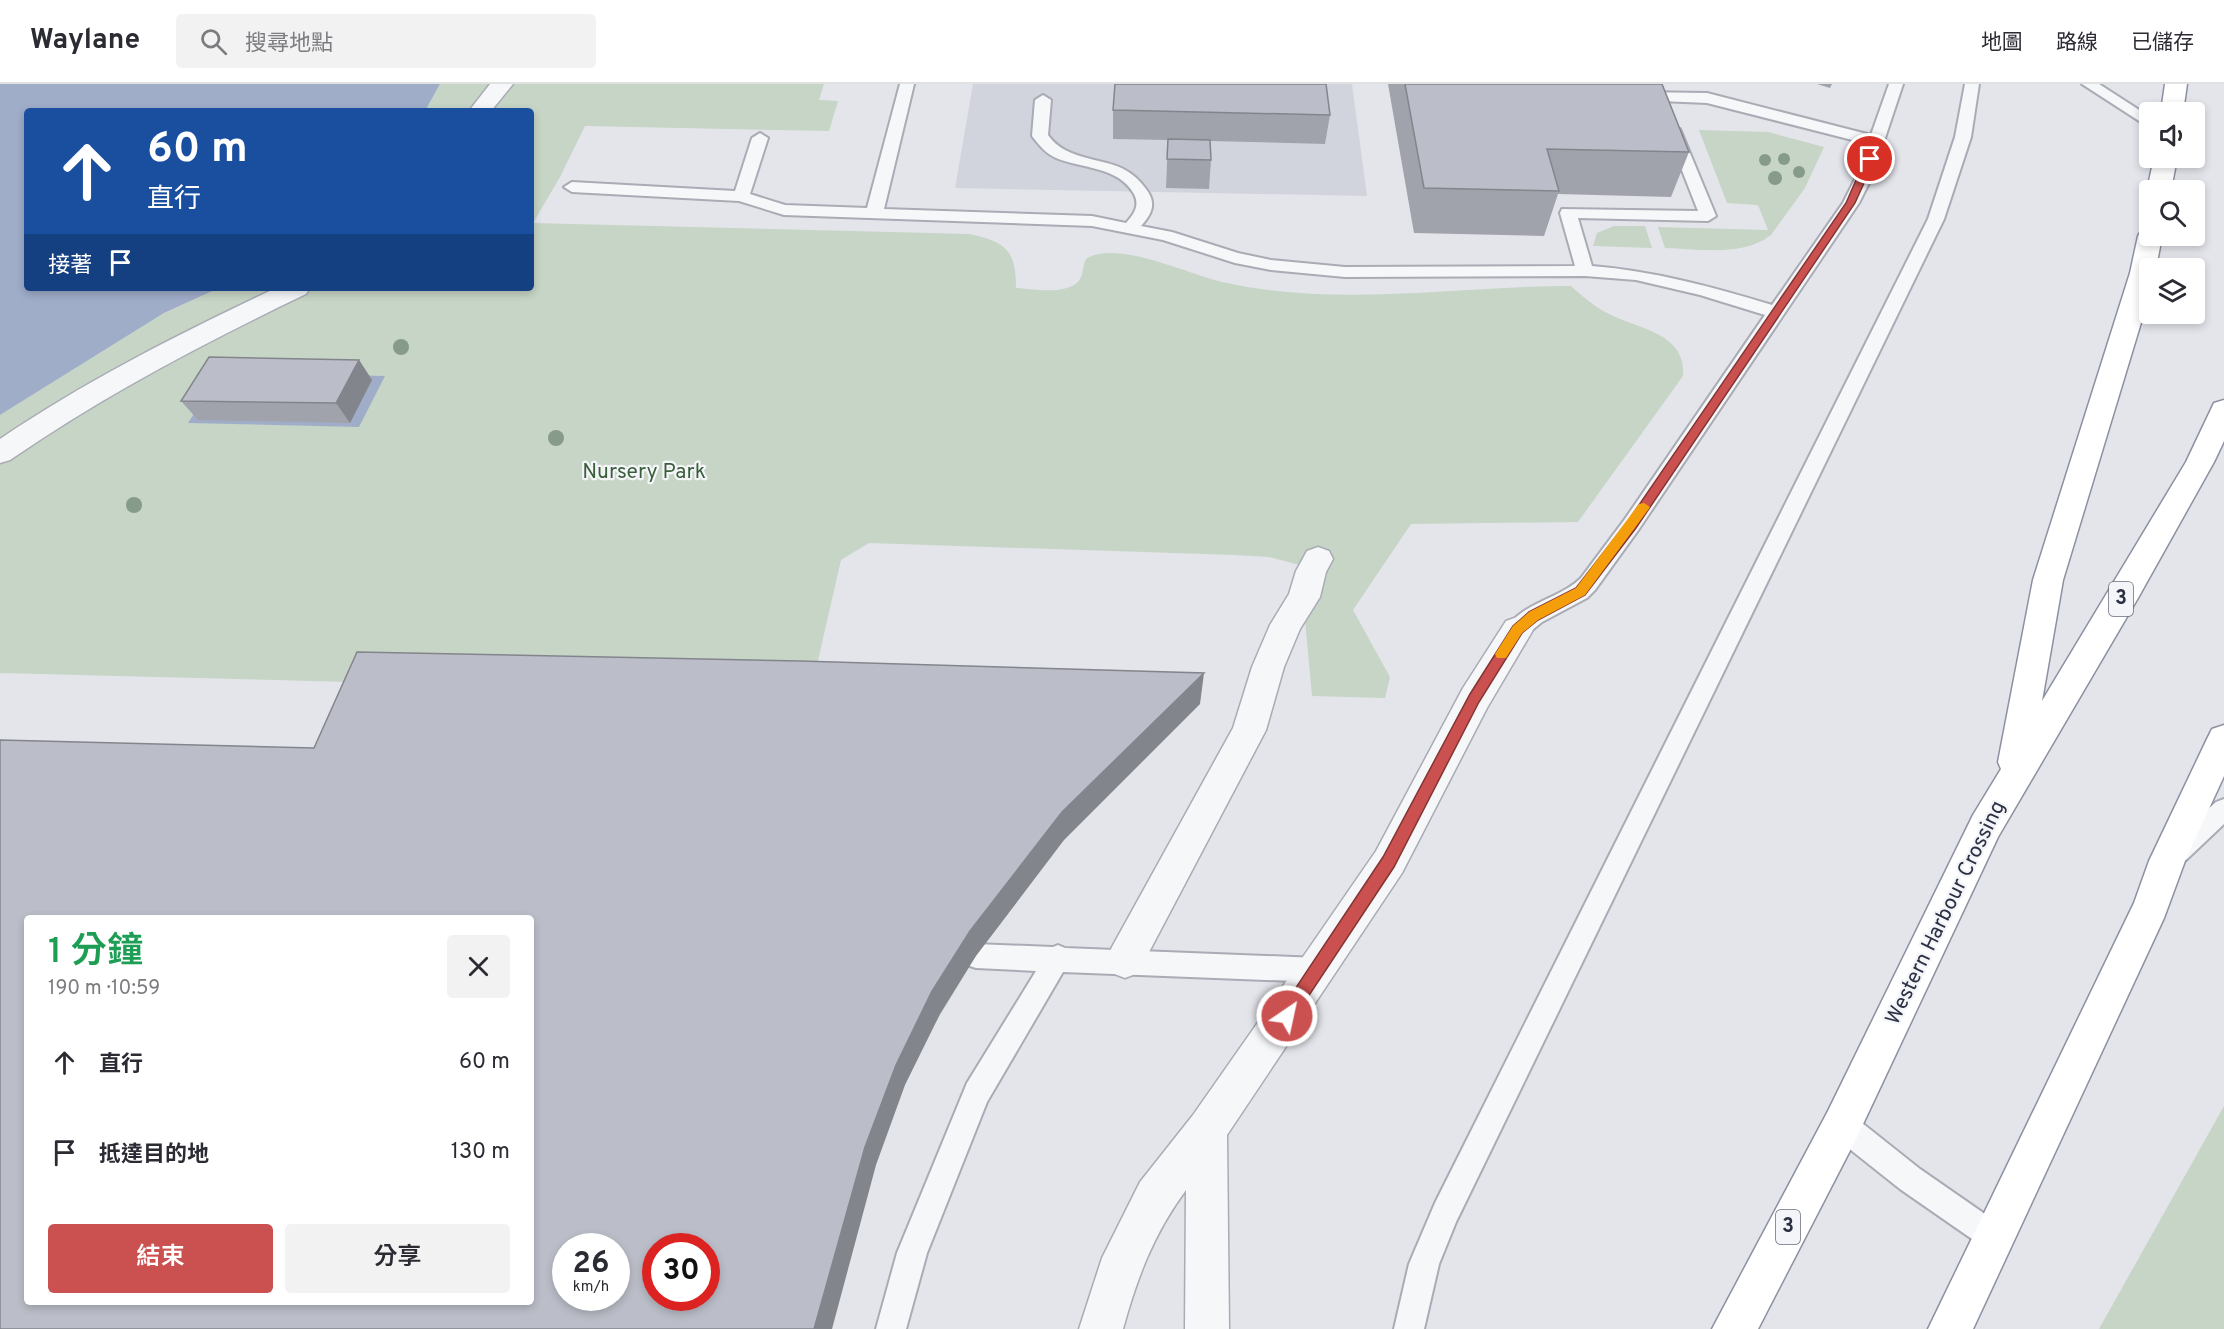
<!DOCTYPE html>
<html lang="zh-TW">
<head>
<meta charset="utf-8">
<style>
	:root { --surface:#fff; --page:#f2f2f3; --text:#2b2b33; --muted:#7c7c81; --line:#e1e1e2; --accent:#ca514f }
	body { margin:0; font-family:Overpass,"Noto Sans TC",sans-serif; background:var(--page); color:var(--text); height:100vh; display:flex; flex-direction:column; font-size:22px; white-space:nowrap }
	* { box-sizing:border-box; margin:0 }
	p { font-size:20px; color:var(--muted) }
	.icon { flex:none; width:33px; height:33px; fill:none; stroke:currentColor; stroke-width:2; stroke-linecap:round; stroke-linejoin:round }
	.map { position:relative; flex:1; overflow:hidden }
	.drawer { position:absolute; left:24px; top:831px; width:510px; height:390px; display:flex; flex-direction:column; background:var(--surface); border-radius:6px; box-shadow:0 3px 9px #0003 }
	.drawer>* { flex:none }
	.guide { position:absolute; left:24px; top:24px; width:510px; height:183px; border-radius:6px; box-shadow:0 3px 9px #0003; background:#1a4fa0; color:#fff; overflow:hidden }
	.tools { position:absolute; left:2139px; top:18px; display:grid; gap:12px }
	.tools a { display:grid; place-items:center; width:66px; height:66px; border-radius:6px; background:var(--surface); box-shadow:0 3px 9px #0003; font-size:30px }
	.speed { position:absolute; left:552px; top:1149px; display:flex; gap:12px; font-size:30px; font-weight:700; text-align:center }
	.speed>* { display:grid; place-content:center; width:78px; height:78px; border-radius:50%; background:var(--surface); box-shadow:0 3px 9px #0003; line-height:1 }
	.speed small { font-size:15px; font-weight:400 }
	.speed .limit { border:9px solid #d22; background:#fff; color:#111 }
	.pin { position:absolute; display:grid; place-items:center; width:51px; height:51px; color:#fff; margin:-26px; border:3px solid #fff; border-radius:50%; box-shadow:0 2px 6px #0007 }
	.me { position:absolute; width:66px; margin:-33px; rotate:34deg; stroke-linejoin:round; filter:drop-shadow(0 0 4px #0008) }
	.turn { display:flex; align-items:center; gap:21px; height:126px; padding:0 24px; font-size:27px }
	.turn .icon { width:78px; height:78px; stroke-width:2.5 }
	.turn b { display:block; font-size:42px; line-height:51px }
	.then { display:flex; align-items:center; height:57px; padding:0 24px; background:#0003; gap:12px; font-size:22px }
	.round { display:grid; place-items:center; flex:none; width:63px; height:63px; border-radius:6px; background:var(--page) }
	.summary { display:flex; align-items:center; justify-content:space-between; height:102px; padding:0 24px }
	h1 { font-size:36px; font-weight:600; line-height:45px; color:#1e9e55 }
	.button { display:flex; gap:12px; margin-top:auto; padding:12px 24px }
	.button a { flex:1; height:69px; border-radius:6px; background:var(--accent); color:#fff; font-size:24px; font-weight:600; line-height:69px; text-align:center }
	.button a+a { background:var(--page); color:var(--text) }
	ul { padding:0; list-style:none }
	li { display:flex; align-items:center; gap:18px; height:90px; padding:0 24px }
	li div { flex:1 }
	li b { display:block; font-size:22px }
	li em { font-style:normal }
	header { display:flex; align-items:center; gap:36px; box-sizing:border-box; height:84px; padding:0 30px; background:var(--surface); border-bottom:2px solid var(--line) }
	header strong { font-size:28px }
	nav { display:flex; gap:33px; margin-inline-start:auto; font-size:21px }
	.search { width:420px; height:54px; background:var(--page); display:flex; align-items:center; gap:15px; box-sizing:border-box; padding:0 21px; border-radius:6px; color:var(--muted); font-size:22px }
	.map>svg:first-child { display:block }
	.built { fill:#d2d4dd }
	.green { fill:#c6d5c5 }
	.water { fill:#a0adc9 }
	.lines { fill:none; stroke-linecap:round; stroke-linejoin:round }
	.service-casing { stroke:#a9abb5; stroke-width:4 }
	.pedestrian-casing { stroke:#a9abb5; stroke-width:3 }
	.minor-casing { stroke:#a9abb5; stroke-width:3 }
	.trunk-casing { stroke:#8c90a1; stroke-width:3 }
	.service { fill:#f6f7f9; fill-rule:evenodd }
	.pedestrian { fill:#f6f7f9; fill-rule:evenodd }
	.minor { fill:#f6f7f9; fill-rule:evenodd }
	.trunk { fill:#fff; fill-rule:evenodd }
	.tree { fill:#869b8a }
	.wall { fill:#a1a3ac }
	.shaded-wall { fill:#83858c }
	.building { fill:#bbbec8; stroke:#83858c; stroke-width:1.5; fill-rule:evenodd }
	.route { fill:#ca514f; stroke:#833533; stroke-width:1.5 }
	.slow { fill:#f59e0b }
	.labels { text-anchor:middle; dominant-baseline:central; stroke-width:4.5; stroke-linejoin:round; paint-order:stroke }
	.shield { fill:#f3f5f8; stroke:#686b79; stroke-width:1.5 }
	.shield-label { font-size:20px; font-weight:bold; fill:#2c3043 }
	.park-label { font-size:21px; fill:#3a5e3a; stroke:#f3f5f8 }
	.street-label { font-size:21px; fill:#2c3043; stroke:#f3f5f8 }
</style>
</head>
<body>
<header>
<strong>Waylane</strong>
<div class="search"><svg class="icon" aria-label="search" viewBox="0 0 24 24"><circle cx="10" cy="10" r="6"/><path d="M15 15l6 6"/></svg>搜尋地點</div>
<nav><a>地圖</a><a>路線</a><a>已儲存</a></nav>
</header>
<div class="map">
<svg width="2224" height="1245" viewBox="0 0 2224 1245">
	<rect width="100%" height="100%" fill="#e4e5eb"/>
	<polygon class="built" points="973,0 1352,0 1367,112 955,104"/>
	<g class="green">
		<path d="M 440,0 L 824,0 L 819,16 L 838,17 L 829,47 L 585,42 L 560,93 L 533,139 L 969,150 C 1006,158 1016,166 1016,204 C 1033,205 1064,211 1078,198 C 1084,192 1082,182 1086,175 C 1115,155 1188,190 1222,198 C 1338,224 1454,202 1571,202 C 1583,213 1595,223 1609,230 C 1638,245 1687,249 1683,292 L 1578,438 L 1411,440 L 1353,526 L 1390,593 L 1385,614 L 1312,612 L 1300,481 L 1269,473 L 1234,471 L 869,459 L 841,476 L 811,607 L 1200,620 L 1064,756 L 976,872 L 933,943 L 465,601 L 0,589 L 0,331 L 164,229 L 219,204 L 531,204 L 531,27 L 425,27 Z"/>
		<path d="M 1699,46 L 1768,48 L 1824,63 L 1805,104 L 1771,151 C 1743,173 1699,165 1665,164 L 1658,143 L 1768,146 L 1758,121 L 1727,119 Z"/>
		<polygon points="1614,142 1645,142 1652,164 1593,162 1597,149"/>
		<polygon points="2224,1022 2224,1245 2099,1245"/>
	</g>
	<g class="water">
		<polygon points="0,0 440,0 425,27 27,27 27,204 219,204 164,229 0,331"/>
		<polygon points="221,288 385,292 359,343 188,339"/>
	</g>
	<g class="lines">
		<g class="service-casing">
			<g id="service">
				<path d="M 900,0 L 914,0 L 884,125 L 1092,132 L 1126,139 C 1134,130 1140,122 1134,110 C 1118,82 1082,85 1056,74 C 1045,69 1039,61 1032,52 L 1035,16 L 1043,11 L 1051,16 L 1048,51 C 1053,58 1058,62 1065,66 C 1097,82 1123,73 1146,105 C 1157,119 1152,130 1141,142 L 1172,148 L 1238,169 L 1271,176 L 1345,183 L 1575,182 L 1560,129 L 1562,125 L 1698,127 L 1667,48 L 1675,43 L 1680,45 L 1716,132 L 1708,137 L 1578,134 L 1592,182 C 1654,187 1713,203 1772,221 L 1843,119 L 1856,93 L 1868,60 L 1707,19 L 1637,16 L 1630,12 L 1637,8 L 1707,9 L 1871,51 L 1889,0 L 1903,0 L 1872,93 L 1859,119 L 1639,445 L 1595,506 L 1587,514 L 1542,538 L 1525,552 L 1517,555 L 1509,552 L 1506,546 C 1520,519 1560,515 1581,494 L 1625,435 L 1765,231 L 1700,211 L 1636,196 L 1585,192 L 1345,193 L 1271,186 L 1235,179 L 1163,156 L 1092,142 L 784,131 L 739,117 L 572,108 L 564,103 L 572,98 L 735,107 L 752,54 L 760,49 L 768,54 L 750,110 L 785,121 L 867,124 Z"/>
				<polygon points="1965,0 1979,0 1971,53 1944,135 1456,1138 1439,1180 1424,1245 1394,1245 1409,1180 1435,1119 1928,135 1955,53"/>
				<polygon points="2082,0 2099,0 2150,33 2150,44"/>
				<polygon points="2224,715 2224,740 2186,776 2177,779 2168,776 2165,768 2168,760 2216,718"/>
				<polygon points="976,860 1053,863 1058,861 1065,864 1318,874 1327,877 1331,886 1327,895 1318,898 1063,888 987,1018 927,1169 906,1245 876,1245 897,1169 967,999 1036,887 976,884 967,881 963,872 967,863"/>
				<polygon points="1842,1027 1852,1031 1920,1085 2005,1144 2010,1154 2005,1164 1995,1169 1985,1164 1900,1105 1832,1051 1828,1041 1832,1031"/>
			</g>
		</g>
		<g class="pedestrian-casing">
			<g id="pedestrian">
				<polygon points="490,0 513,0 491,27 469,27"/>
				<path d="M 276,204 L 310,204 L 306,210 C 204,259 104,311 10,376 L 0,379 L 0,355 C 87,296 181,249 276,204 Z"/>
				<polygon points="1318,463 1329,467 1333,475 1326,488 1320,513 1300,545 1284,583 1266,646 1138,889 1125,894 1112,889 1106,876 1112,863 1233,644 1252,583 1270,541 1289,510 1296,487 1307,467"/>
			</g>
		</g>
		<g class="minor-casing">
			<path id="minor" d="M 1517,533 L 1528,537 L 1533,546 L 1487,624 L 1402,789 L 1227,1051 L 1229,1245 L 1185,1245 L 1186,1106 C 1154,1149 1137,1194 1123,1245 L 1079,1245 L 1102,1174 L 1140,1098 L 1193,1031 L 1254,944 L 1376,767 L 1463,604 L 1506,537 Z"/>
		</g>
		<g class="trunk-casing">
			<g id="trunk">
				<polygon points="2165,0 2187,0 2183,28 2161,28"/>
				<polygon points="2154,74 2177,74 2171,106 2150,106 2150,109 2147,106"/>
				<polygon points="2150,145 2150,152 2162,152 2156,184 2150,184 2150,209 2063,496 2042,617 2186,378 2214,319 2224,316 2224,357 2214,378 2138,514 1998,753 1856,1055 1758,1245 1712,1245 1828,1027 1973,731 2001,685 1998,678 2033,496 2130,189 2138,152 2141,147"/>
				<polygon points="2224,641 2224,692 2185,777 2164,834 1973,1245 1928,1245 2134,819 2149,777 2207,655 2212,645"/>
			</g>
		</g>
		<use href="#service" class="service"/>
		<use href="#pedestrian" class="pedestrian"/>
		<use href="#minor" class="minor"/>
		<use href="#trunk" class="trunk"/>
	</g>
	<g class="tree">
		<circle cx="1784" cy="75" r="6"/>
		<circle cx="1765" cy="76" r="6"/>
		<circle cx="1799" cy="88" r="6"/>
		<circle cx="1775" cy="94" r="7"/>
		<circle cx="401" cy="263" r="8"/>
		<circle cx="556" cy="354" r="8"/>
		<circle cx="134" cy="421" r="8"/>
	</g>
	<g class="wall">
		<polygon points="1388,0 1662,0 1689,68 1671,113 1558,110 1544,152 1414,149"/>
		<polygon points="1817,0 1832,0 1830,4"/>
		<polygon points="1113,26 1330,31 1325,60 1210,57 1211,76 1209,105 1166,104 1168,56 1113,55"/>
		<polygon points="359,276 372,296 350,339 198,336 181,317"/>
	</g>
	<g class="shaded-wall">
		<polygon points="359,276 372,296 350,339 336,319"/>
		<polygon points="1204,589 1200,620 1064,756 976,872 940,930 905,1001 876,1081 832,1245 814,1245 865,1063 896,981 932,907 970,847 1062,728"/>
	</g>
	<g class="building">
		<polygon points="1115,0 1326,0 1330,31 1113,26"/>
		<polygon points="1405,0 1662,0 1689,68 1547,65 1559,107 1424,104"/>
		<polygon points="1168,55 1210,56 1211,76 1167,75"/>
		<polygon points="209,273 359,276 336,319 181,317"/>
		<path d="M 357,568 L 800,577 L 1204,589 L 1062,728 L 970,847 L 932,907 L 896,981 L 865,1063 L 814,1245 L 0,1245 L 0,656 L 314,664 ZM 27,834 L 531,834 L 531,1218 L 27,1218 ZM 566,1162 L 616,1162 L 616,1214 L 566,1214 ZM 656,1162 L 706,1162 L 706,1214 L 656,1214 Z"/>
	</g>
	<polygon class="route" points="1866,73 1875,75 1855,119 1636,444 1585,511 1538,536 1522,549 1479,618 1394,783 1292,937 1287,939 1281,937 1279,932 1281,926 1383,773 1470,610 1513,542 1529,528 1576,504 1628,437 1846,119"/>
	<polygon class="slow" points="1644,419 1650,423 1648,426 1585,511 1538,536 1522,549 1506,574 1497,574 1495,570 1513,542 1529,528 1576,504 1639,420"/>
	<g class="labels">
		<g class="shield">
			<rect x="2109" y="498" width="24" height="34" rx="4.5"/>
			<rect x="1776" y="1126" width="24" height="34" rx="4.5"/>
		</g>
		<g class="shield-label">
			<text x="2121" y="515">3</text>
			<text x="1788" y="1143">3</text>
		</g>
		<g class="park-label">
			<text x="644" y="388">Nursery Park</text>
		</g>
		<g class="street-label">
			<text transform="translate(1946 829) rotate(-64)">Western Harbour Crossing</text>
		</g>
	</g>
</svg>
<div class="tools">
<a><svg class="icon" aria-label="sound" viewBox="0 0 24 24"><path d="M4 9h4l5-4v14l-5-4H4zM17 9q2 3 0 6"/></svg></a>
<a><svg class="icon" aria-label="search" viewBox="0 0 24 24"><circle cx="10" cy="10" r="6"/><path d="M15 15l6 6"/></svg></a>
<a><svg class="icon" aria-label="layers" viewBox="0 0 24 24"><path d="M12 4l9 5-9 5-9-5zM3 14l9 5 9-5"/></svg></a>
</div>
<div class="speed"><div>26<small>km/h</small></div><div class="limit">30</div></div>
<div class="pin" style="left:1870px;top:75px;background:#d93025"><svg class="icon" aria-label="arrive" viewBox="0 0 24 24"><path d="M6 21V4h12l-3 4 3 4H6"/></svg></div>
<svg class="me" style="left:1287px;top:932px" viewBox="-20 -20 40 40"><circle r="17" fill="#ca514f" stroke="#fff" stroke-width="3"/><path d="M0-11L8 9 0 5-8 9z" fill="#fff"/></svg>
<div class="guide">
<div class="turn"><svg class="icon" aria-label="ahead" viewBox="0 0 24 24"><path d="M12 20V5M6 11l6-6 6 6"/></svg><div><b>60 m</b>直行</div></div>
<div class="then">接著<svg class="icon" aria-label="arrive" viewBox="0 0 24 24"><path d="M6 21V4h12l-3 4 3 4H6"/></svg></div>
</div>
<section class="drawer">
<div class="summary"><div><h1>1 分鐘</h1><p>190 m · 10:59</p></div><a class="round"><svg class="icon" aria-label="close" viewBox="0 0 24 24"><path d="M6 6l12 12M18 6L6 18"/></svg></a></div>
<ul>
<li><svg class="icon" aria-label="ahead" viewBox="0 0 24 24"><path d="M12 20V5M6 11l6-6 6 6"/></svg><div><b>直行</b></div><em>60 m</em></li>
<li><svg class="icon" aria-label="arrive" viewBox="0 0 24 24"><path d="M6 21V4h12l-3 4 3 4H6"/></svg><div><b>抵達目的地</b></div><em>130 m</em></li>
</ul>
<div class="button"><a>結束</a><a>分享</a></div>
</section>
</div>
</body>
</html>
